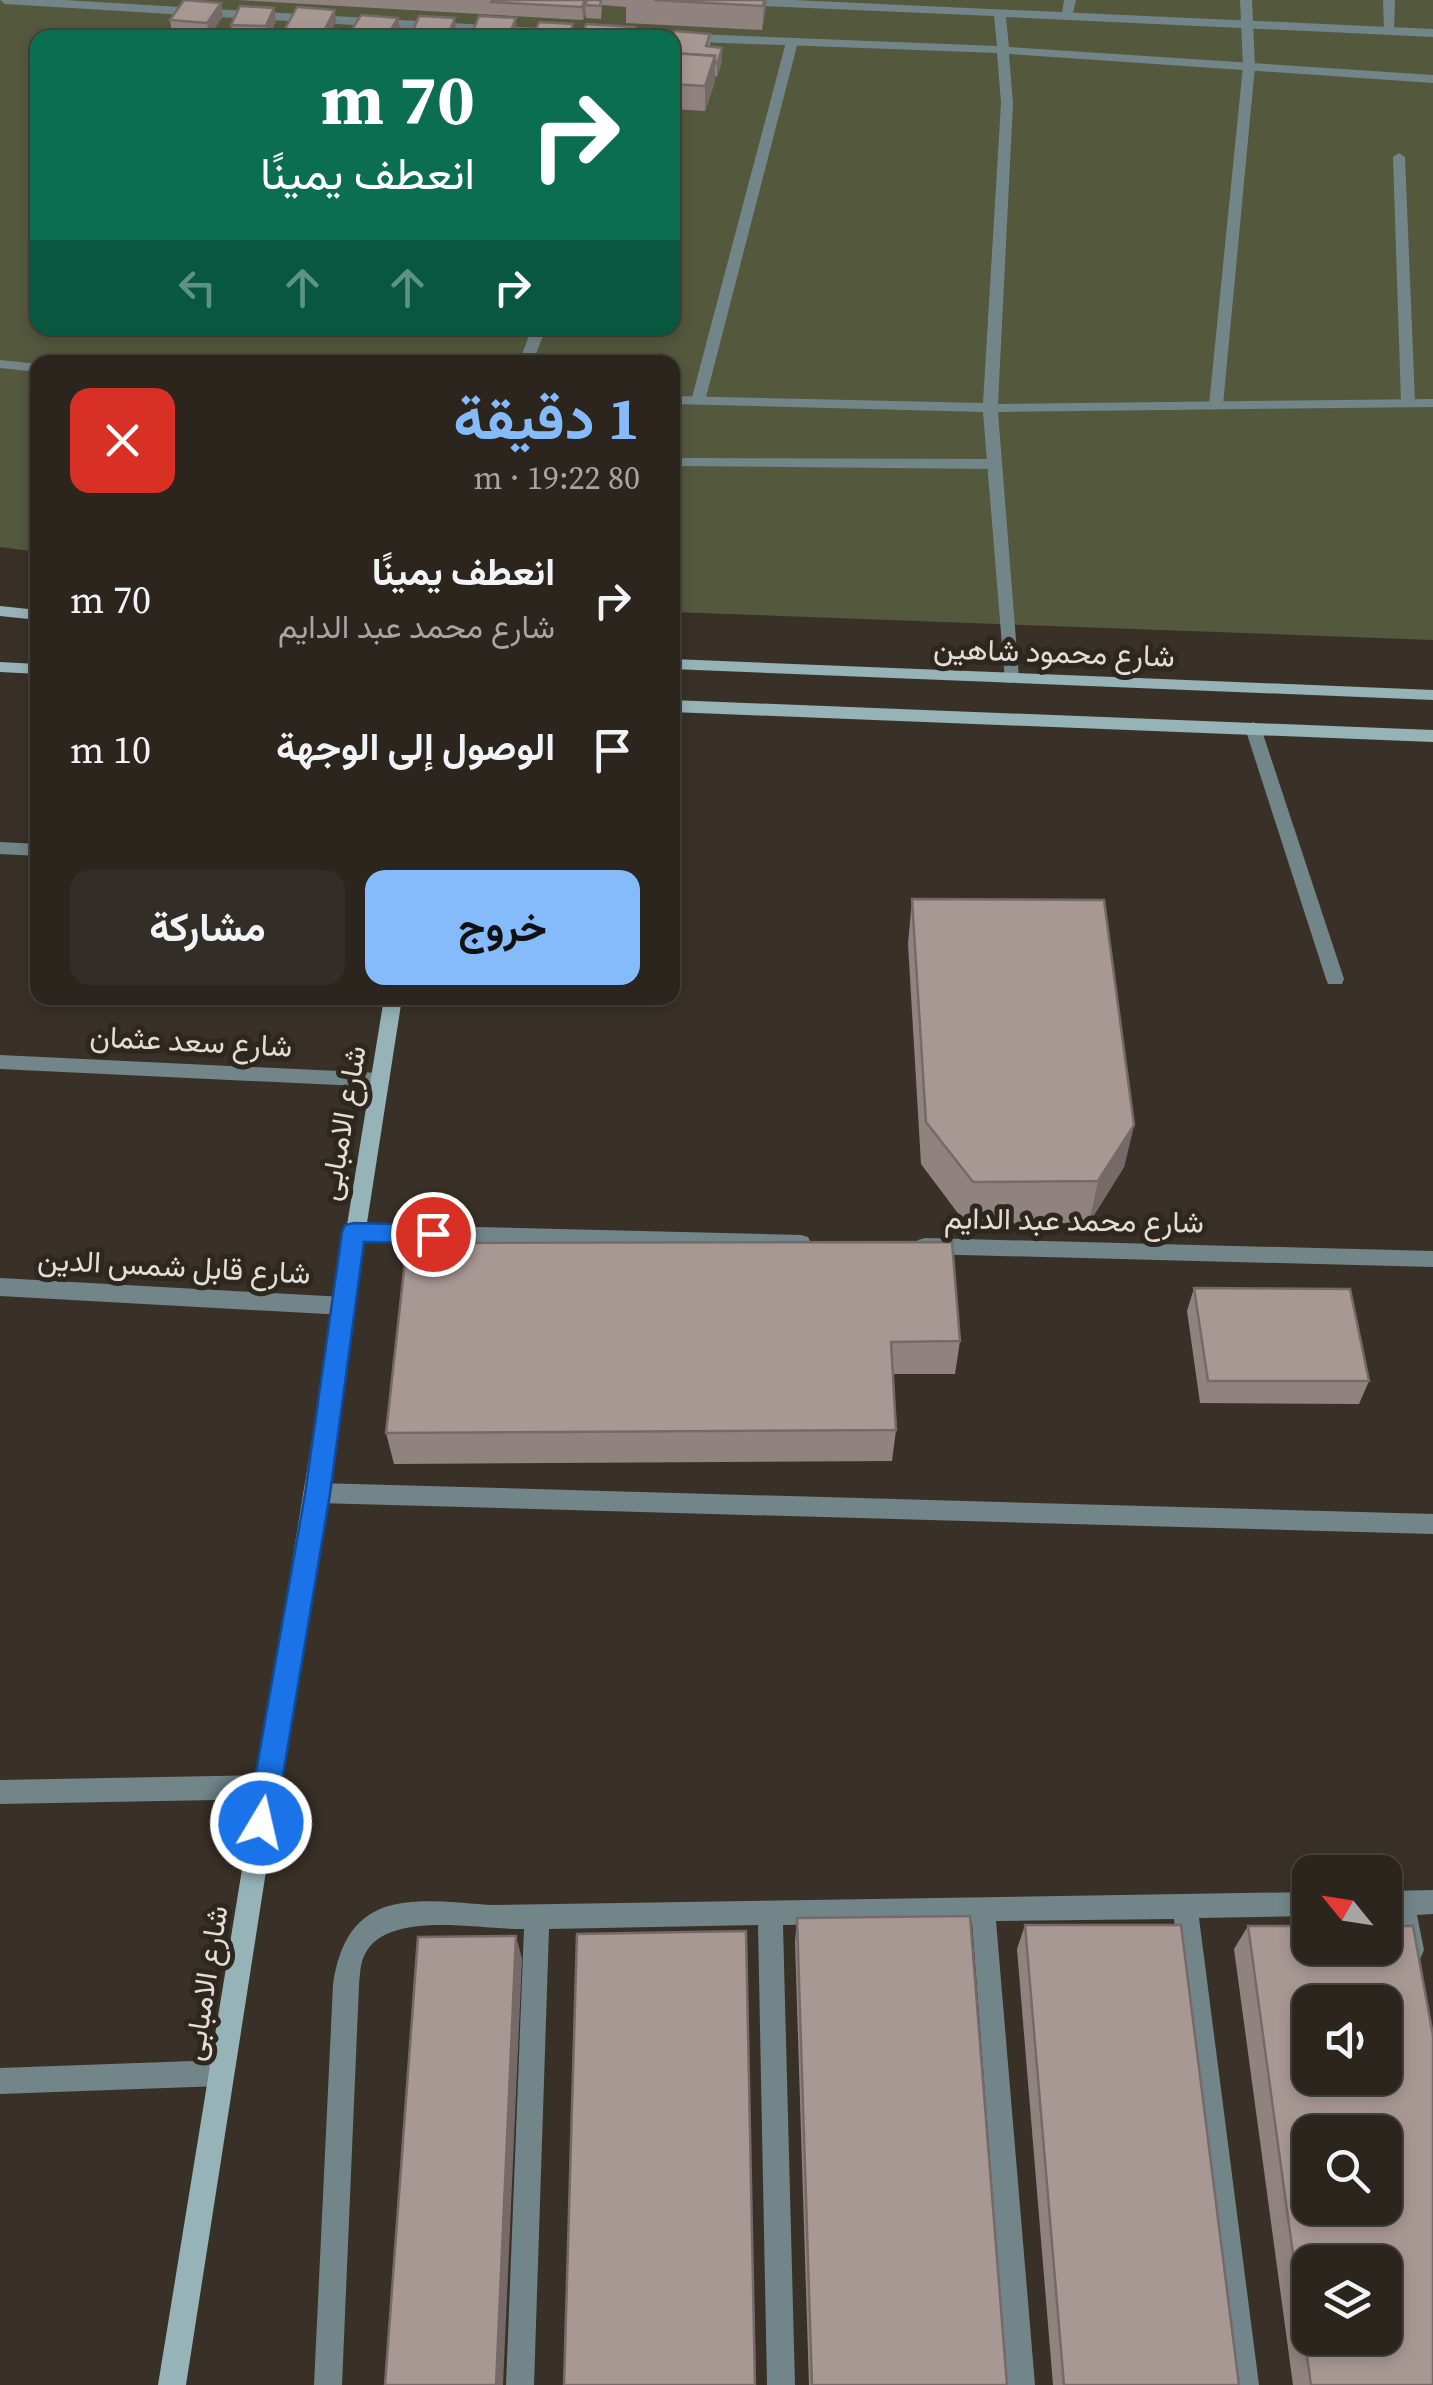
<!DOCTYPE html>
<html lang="ar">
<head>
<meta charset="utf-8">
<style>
	:root { --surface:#2b251e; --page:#332d27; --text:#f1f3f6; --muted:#a6a5a4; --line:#47423c; --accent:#85bbfb }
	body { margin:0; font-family:"Source Serif 4",Vazirmatn,serif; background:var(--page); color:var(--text); direction:rtl; height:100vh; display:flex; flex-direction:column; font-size:38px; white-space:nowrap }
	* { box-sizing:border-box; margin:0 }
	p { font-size:32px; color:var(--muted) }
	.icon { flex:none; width:55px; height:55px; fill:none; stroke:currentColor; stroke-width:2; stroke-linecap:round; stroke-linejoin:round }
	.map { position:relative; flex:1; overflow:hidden; direction:ltr }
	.sheet { position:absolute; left:30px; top:355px; width:650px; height:650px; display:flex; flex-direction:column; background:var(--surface); border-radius:20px; box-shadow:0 5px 15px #0003,0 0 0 2px var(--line); direction:rtl }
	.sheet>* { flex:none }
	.top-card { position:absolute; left:30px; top:30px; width:650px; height:305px; border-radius:20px; box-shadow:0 5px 15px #0003,0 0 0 2px var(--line); direction:rtl; background:#0b6e4f; color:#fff; overflow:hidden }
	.needle { width:65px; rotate:300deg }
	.tools { position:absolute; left:1292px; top:1855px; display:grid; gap:20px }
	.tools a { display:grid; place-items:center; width:110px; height:110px; border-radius:20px; background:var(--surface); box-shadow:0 5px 15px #0003,0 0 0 2px var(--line); font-size:50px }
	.pin { position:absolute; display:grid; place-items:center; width:85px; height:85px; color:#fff; margin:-42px; border:5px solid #fff; border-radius:50%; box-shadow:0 2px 10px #0007 }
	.me { position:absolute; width:110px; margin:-55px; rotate:9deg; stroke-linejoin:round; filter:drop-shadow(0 0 8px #0008) }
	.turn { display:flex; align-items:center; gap:35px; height:210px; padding:0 40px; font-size:45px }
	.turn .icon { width:130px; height:130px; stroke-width:2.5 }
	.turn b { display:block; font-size:70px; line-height:85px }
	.lanes { display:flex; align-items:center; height:95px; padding:0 40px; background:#0003; justify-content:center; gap:50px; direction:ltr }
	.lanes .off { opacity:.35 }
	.round { display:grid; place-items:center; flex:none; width:105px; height:105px; border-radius:20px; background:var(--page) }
	.overview { display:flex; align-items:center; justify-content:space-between; height:170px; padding:0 40px }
	h1 { font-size:60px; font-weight:700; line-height:75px; color:var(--accent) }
	.primary-button { display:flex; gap:20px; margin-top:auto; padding:20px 40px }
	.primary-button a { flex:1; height:115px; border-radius:20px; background:var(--accent); color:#111; font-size:40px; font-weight:700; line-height:115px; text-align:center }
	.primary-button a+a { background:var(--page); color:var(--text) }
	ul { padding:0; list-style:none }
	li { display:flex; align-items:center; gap:30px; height:150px; padding:0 40px }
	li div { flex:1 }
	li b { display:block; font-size:38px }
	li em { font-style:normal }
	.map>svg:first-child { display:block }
	.green { fill:#54583d; fill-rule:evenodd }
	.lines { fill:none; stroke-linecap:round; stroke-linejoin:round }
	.lane { fill:#728588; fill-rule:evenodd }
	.street { fill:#728588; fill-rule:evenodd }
	.secondary { fill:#96b4b8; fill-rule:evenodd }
	.wall { fill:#90837f }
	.shaded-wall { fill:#766a68 }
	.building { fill:#a89894; stroke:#766a68; stroke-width:2.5; fill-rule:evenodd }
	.route { fill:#1a73e8; stroke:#114b97; stroke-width:2.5 }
	.labels { text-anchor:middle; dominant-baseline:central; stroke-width:10; stroke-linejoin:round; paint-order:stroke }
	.street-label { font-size:30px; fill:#e2ddd7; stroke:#2e271e }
</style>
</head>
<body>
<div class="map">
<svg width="1433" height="2385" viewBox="0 0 1433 2385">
	<rect width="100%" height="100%" fill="#393128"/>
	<path class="green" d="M 0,0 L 1433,0 L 1433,640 L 673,612 L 672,362 L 38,362 L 37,552 L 0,547 ZM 38,38 L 672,38 L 672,328 L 38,328 Z"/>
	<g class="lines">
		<g class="lane">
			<polygon points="1064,0 1076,0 1072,17 1062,14"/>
			<polygon points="1240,0 1252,0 1255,66 1223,405 1216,409 1209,405 1243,66"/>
			<polygon points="1383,0 1395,0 1394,33 1384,30"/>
			<polygon points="792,38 798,42 705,401 693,404 691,401 786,42"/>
			<polygon points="1399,153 1405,157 1415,402 1408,406 1401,402 1393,157"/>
			<polygon points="532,328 546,328 533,362 519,362"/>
			<polygon points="680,458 994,459 1002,464 994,469 675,466 672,463"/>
			<polygon points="1253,722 1261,728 1344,979 1342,984 1328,984 1326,979 1245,728"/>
		</g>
		<g class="street">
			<polygon points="0,0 64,0 517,27 997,46 994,16 716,4 710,0 793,0 1433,29 1433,37 1006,17 1009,47 1433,75 1433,83 1009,54 1013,103 998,404 1433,399 1433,407 998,412 1019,678 1011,683 1005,682 983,412 672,404 672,396 983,403 1001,103 997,53 672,41 672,38 517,35 5,4"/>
			<polygon points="0,360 38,364 38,372 0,368"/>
			<polygon points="0,842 38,844 38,856 0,854"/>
			<polygon points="0,1055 380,1073 390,1080 380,1087 0,1069"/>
			<polygon points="353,1224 801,1235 808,1237 811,1243 808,1249 801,1251 353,1240 346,1238 343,1232 346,1226"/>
			<polygon points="925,1238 1433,1251 1433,1267 925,1254 918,1252 915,1246 918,1240"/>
			<polygon points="0,1278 344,1297 351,1300 354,1306 351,1312 344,1315 0,1296"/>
			<polygon points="317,1483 1433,1514 1433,1534 317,1503 309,1500 306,1493 309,1486"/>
			<polygon points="266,1775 275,1779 278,1787 275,1795 266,1799 0,1804 0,1780"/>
			<polygon points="1433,1890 1433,1914 1417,1915 1424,1950 1420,1959 1411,1963 1402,1959 1392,1915 1385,1915 1385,1891"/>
			<path d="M 1310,1892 L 1310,1916 L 1199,1918 L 1259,2385 L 1231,2385 L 1174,1919 L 996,1921 L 1035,2385 L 1007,2385 L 972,1922 L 783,1925 L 795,2385 L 767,2385 L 758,1925 L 549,1929 L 534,2385 L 506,2385 L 524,1929 C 481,1930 388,1909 365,1954 C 360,1963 360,1975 359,1985 L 342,2385 L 314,2385 L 333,1985 C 347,1888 412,1899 490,1905 Z"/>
			<polygon points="221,2060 230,2064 234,2073 230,2082 221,2086 0,2094 0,2068"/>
		</g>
		<g class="secondary">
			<polygon points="0,606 38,610 38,620 0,616"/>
			<polygon points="672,659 1433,690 1433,700 672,669"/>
			<polygon points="0,662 38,664 38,674 0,672"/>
			<polygon points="672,700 1433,730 1433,742 672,712"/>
			<polygon points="384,998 402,998 186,2385 158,2385"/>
		</g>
	</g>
	<g class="wall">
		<polygon points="238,0 767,0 762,30 626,23 626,7 602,5 601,19 586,18 586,13 583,20"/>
		<polygon points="221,3 223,16 209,36 172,33 170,20"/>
		<polygon points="276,20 269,38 233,38 231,25"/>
		<polygon points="710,34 710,47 722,48 722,61 717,77 715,76 715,81 705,111 672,109 672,38"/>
		<polygon points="912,899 1134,1125 1124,1167 1089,1223 966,1224 921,1164 908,944"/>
		<polygon points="407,1243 960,1341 955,1374 893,1374 896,1430 892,1461 394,1464 386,1433"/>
		<polygon points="1194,1288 1369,1381 1359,1404 1200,1403 1187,1311"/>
		<polygon points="797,1918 1007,2385 809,2385 795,1942"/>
		<polygon points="1025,1925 1239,2385 1053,2385 1017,1949"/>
		<polygon points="1248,1926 1433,2385 1293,2385 1234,1949"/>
	</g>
	<g class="shaded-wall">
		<polygon points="585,0 590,0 585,5 586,13 583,20 582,7"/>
		<polygon points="764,0 767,0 762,30"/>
		<polygon points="221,3 223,16 209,36 207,23"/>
		<polygon points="274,8 276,20 268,38 266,26"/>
		<polygon points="335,10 336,22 328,38 320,38"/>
		<polygon points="398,18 400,31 396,38 386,38"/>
		<polygon points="455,18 456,31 453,38 447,38"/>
		<polygon points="516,18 517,31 514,38 508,38"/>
		<polygon points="722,48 722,61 717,77 717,64"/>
		<polygon points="715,56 715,81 705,111 705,86"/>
		<polygon points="1134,1125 1124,1167 1089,1223 1098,1181"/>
		<polygon points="516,1936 522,1959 503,2385 496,2385"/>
	</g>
	<g class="building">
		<polygon points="184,0 221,3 207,23 170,20"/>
		<polygon points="492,0 585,0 582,7 491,2"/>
		<polygon points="587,0 601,0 600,6 585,5"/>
		<polygon points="654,0 764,0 763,6"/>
		<polygon points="240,6 274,8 266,26 231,25"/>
		<polygon points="297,7 335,10 320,38 280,38"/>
		<polygon points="361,15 398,18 386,38 378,38 378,34 342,31 351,31"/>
		<polygon points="419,16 455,18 447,38 410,38"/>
		<polygon points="479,16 516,18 508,38 470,38"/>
		<polygon points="539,22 573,24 569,38 532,38"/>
		<polygon points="586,24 635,27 632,38 581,38"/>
		<polygon points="336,31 378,34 376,38 332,38"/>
		<polygon points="675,31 710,34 706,46 722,48 717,64 715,64 715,56 672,53 672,38"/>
		<polygon points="672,53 715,56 705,86 672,84"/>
		<polygon points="912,899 1104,900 1134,1125 1098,1181 973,1182 926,1122"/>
		<polygon points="952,1242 960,1341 891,1342 896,1430 386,1433 407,1243"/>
		<polygon points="1194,1288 1350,1289 1369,1381 1208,1381"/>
		<polygon points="970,1916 1007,2385 812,2385 797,1918"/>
		<polygon points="1025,1925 1181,1925 1239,2385 1064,2385"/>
		<path d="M 1248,1926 L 1310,1926 L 1310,1948 L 1385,1948 L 1385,1926 L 1413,1926 L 1433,2036 L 1433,2385 L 1311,2385 ZM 1310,2002 L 1385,2002 L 1385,2078 L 1310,2078 ZM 1310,2132 L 1385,2132 L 1385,2208 L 1310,2208 ZM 1310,2262 L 1385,2262 L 1385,2338 L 1310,2338 Z"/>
		<polygon points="746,1931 755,2385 564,2385 577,1934"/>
		<polygon points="516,1936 496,2385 385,2385 418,1937"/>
	</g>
	<polygon class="route" points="354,1223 433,1225 441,1227 445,1234 441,1241 433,1243 364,1242 330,1494 275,1823 271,1832 261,1836 251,1832 247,1823 305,1494 342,1232 345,1225"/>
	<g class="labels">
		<g class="street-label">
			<text transform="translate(1054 652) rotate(2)">شارع محمود شاهين</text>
			<text transform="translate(191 1041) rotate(3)">شارع سعد عثمان</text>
			<text transform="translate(342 1123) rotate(-80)">شارع الامبابى</text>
			<text transform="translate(1074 1220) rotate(1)">شارع محمد عبد الدايم</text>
			<text transform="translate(174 1266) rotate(3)">شارع قابل شمس الدين</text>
			<text transform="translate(205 1983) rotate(-81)">شارع الامبابى</text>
		</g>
	</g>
</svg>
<div class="tools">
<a><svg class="needle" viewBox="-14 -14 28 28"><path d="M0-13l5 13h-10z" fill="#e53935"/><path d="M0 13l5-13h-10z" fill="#a6a5a4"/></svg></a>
<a><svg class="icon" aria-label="sound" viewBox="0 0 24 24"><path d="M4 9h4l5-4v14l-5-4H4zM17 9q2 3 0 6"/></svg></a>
<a><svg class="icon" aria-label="search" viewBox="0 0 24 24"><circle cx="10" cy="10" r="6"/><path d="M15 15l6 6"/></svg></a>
<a><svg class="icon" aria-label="layers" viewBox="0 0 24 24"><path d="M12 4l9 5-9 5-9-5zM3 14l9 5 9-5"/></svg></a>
</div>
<div class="pin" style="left:433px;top:1234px;background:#d93025"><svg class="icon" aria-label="arrive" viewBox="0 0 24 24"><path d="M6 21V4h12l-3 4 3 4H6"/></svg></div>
<svg class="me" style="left:261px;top:1823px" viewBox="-20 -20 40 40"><circle r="17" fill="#1a73e8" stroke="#fff" stroke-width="3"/><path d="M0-11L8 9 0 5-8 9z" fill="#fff"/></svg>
<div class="top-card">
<div class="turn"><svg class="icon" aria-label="right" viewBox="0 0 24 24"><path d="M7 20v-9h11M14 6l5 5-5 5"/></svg><div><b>70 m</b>انعطف يمينًا</div></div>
<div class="lanes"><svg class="icon off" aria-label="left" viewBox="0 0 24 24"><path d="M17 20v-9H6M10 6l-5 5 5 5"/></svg><svg class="icon off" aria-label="ahead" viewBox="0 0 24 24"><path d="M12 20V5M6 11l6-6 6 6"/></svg><svg class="icon off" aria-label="ahead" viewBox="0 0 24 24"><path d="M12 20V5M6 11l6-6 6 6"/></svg><svg class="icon" aria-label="right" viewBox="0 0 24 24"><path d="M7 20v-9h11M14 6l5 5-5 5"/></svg></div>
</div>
<section class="sheet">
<div class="overview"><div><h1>1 دقيقة</h1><p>80 m · 19:22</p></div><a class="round" style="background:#d93025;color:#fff"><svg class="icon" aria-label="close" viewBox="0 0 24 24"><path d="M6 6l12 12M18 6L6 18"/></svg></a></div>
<ul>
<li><svg class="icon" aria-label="right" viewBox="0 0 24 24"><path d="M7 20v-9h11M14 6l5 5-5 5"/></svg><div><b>انعطف يمينًا</b><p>شارع محمد عبد الدايم</p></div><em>70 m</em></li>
<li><svg class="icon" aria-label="arrive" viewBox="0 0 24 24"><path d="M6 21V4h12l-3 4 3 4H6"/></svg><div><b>الوصول إلى الوجهة</b></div><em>10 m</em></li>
</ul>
<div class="primary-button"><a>خروج</a><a>مشاركة</a></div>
</section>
</div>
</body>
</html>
